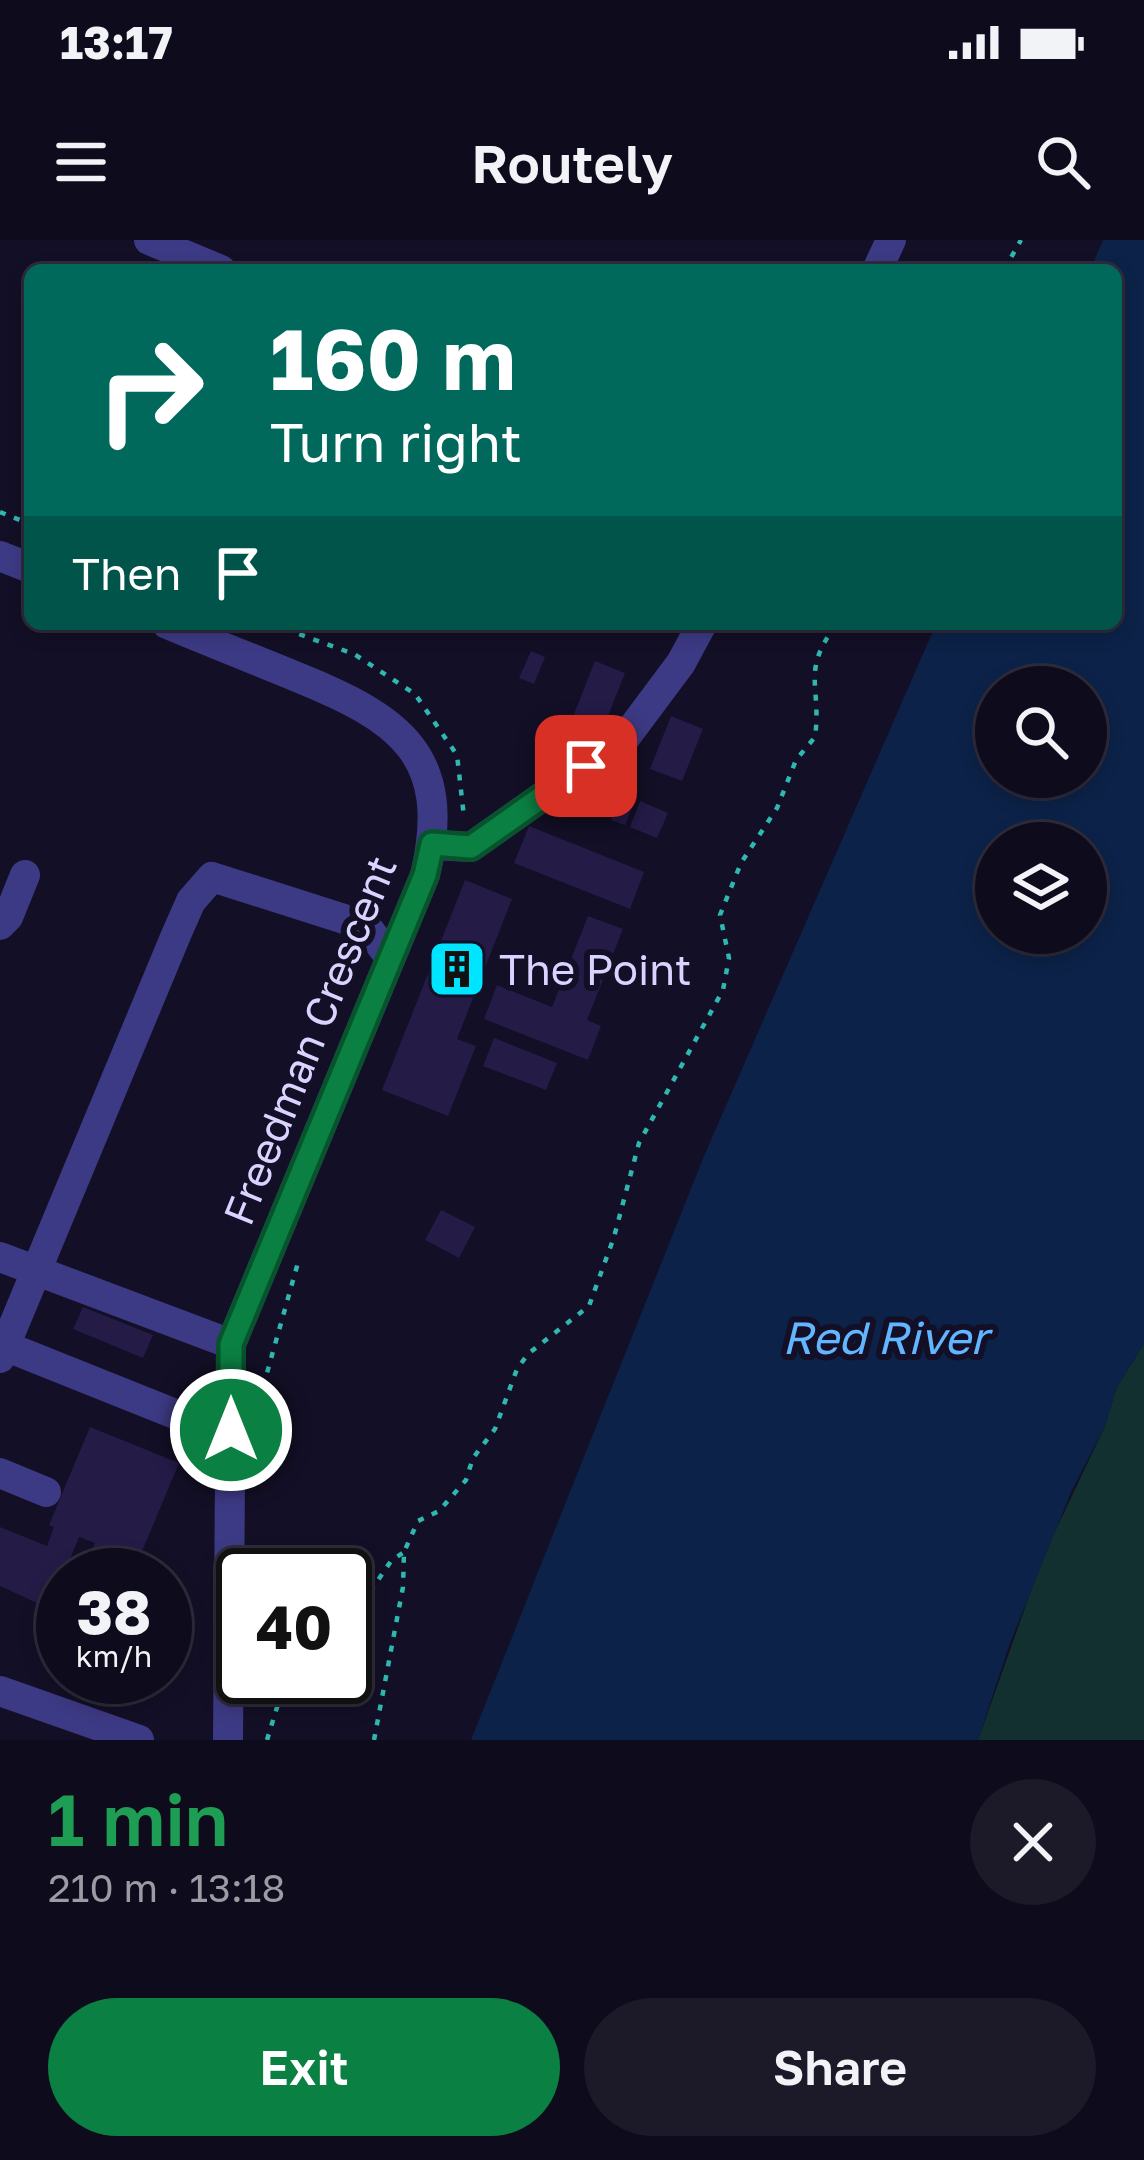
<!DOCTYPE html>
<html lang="en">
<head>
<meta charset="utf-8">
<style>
	:root { --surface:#0e0b1c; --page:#1c1929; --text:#f1f3f6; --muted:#9b9ba3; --line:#2e2b3b; --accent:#0b8043 }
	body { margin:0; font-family:"Golos Text",sans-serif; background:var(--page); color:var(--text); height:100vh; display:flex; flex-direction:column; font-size:45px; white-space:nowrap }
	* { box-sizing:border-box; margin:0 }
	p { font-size:39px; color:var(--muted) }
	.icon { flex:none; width:66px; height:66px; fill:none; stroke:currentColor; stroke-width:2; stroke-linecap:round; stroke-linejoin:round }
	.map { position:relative; height:1500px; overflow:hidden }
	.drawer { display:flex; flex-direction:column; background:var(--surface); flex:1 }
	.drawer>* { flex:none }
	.guide { position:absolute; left:24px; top:24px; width:1098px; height:366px; border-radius:18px; box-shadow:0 6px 18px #0003,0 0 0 3px var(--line); background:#00695c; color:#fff; overflow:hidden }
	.buttons { position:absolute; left:975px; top:426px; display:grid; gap:24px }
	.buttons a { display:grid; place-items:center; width:132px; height:132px; border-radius:50%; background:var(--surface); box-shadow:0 6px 18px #0003,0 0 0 3px var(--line); font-size:60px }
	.speed { position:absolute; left:36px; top:1308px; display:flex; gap:24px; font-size:60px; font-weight:700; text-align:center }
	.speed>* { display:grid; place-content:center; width:156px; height:156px; border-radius:50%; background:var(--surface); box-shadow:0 6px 18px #0003,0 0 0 3px var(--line); line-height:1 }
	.speed small { font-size:30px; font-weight:400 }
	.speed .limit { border:6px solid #111; border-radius:18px; background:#fff; color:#111 }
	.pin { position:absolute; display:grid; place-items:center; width:102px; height:102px; color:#fff; margin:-51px; border-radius:24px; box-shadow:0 6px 18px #0006 }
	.me { position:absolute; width:132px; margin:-66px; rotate:0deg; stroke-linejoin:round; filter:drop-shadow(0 0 9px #0008) }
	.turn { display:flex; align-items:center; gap:42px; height:252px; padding:0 48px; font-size:54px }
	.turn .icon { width:156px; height:156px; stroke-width:2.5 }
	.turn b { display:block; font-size:84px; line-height:102px }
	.then { display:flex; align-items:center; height:114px; padding:0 48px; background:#0003; gap:24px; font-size:45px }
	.round { display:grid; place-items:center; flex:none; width:126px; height:126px; border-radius:63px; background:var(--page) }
	.overview { display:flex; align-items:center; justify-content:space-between; height:204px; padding:0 48px }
	h1 { font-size:72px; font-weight:600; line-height:90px; color:#1e9e55 }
	.button { display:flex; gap:24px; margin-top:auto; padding:24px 48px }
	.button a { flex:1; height:138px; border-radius:72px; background:var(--accent); color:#fff; font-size:48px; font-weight:600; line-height:138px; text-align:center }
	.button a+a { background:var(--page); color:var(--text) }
	.status { display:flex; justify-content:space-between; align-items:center; height:84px; padding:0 60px; background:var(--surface); direction:ltr }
	.status svg { height:33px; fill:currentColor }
	header { display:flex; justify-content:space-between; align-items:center; height:156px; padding:0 48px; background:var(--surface); font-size:54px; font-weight:600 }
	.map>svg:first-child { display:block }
	.green { fill:#12302f }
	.water { fill:#0c2248; fill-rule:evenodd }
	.building { fill:#241b47 }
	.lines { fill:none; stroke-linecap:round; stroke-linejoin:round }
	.path { stroke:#2fb8b0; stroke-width:4.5; stroke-dasharray:6 9; stroke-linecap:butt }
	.minor { stroke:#3d3a85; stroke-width:30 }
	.route-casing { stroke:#07532c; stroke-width:30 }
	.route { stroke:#0b8043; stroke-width:21 }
	.labels { text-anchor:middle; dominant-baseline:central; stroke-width:12; stroke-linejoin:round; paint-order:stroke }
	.poi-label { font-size:42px; fill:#d9d4ff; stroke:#130f26; text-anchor:start }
	.street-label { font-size:42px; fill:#d9d4ff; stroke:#130f26 }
	.water-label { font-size:45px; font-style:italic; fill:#62b6ff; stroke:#130f26 }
</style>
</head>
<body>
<div class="status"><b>13:17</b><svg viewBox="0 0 49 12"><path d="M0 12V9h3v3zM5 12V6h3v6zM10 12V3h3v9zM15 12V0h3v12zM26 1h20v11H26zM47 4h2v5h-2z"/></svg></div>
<header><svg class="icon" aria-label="menu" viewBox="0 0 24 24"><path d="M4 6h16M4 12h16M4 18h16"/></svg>Routely<svg class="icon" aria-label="search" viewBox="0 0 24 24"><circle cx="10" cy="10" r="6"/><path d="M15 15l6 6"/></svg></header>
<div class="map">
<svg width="1144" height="1500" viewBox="0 0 1144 1500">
	<rect width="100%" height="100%" fill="#130f26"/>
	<polygon class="green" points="1144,1103 1144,1500 978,1500 1043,1317 1105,1186 1116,1149"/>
	<path class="water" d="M 1103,0 L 1144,0 L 1144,1103 L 1116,1149 L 1105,1186 L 1072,1250 L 1010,1403 L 978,1500 L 471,1500 L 704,916 L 936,384 L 1116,384 L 1116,30 L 1090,30 ZM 996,447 L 1086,447 L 1086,537 L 996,537 ZM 996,603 L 1086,603 L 1086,693 L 996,693 Z"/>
	<g class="building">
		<polygon points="531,411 545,417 534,444 519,438"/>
		<polygon points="595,421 625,433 602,491 572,479"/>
		<polygon points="671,476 703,489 682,541 650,529"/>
		<polygon points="621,555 635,560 625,585 611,580"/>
		<polygon points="640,561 668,573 657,598 630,587"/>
		<polygon points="529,586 644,632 630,669 514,623"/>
		<polygon points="465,640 512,659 457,799 476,806 448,876 382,850"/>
		<polygon points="588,676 623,689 587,780 601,786 588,820 484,779 497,745 552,767"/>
		<polygon points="494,798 557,823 546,850 483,826"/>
		<polygon points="441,970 475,987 459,1018 425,1000"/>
		<polygon points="83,1067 153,1095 143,1118 73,1089"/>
		<polygon points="90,1187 179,1223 138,1321 108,1309 102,1325 88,1319 95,1303 79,1297 50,1369 0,1346 0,1287 47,1306 54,1287 49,1285"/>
	</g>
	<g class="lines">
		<g class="path">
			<polyline points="1004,30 1021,0"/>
			<polyline points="0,272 30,284"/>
			<polyline points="271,384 354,414 415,454 457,515 464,577"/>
			<polyline points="258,1141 265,1140 299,1019"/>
			<polyline points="345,1389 391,1321 404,1312"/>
			<polyline points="267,1500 282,1451 296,1437"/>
			<path d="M 374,1500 L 403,1347 L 404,1312 L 418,1281 L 439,1271 L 466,1240 L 473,1218 L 495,1189 L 517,1129 L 528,1114 L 589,1066 L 614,997 L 639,903 L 723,750 L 729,718 L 720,675 L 741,623 L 777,568 L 796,520 L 815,497 C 822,446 800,431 837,384"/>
		</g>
		<g class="minor">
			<polyline points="149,0 221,30"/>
			<polyline points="877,30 891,0"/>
			<polyline points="0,316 30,328"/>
			<path d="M 167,384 C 210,402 253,419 297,437 C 398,478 454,514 425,635 L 231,1104 L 228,1500"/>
			<polyline points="432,605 471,607 625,498 681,423 702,384"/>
			<polyline points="0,685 8,677 25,635"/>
			<polyline points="0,1017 231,1104"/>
			<polyline points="5,1106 185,1178"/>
			<polyline points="0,1118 176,695 191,661 212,637 366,686 389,716"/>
			<polyline points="0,1233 46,1252"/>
			<polyline points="0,1451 139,1500"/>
		</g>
	</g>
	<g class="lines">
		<g class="route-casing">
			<polyline id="route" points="231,1190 231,1104 425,635 432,604 471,607 586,526"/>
		</g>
		<use href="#route" class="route"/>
	</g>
	<defs>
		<g id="building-square" transform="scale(3)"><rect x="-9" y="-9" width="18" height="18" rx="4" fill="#00e5ff" stroke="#130f26"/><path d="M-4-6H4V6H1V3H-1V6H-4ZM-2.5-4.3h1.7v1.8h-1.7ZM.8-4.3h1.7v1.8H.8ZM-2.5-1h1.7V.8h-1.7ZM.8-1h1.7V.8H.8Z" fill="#111"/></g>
	</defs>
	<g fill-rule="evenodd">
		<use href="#building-square" x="457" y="729"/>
	</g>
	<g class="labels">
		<g class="poi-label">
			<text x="499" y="729">The Point</text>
		</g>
		<g class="street-label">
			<text transform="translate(309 800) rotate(-68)">Freedman Crescent</text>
		</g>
		<g class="water-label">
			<text x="885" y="1097">Red River</text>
		</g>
	</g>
</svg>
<div class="buttons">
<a><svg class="icon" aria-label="search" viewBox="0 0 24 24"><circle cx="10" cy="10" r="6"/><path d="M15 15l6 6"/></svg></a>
<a><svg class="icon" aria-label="layers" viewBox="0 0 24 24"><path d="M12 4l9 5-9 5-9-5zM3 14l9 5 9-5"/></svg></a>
</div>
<div class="speed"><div>38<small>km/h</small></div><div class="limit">40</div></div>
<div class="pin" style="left:586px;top:526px;background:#d93025"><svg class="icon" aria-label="arrive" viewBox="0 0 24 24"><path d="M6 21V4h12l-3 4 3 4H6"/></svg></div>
<svg class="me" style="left:231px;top:1190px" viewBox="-20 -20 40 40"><circle r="17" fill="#0b8043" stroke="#fff" stroke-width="3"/><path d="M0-11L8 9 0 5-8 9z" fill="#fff"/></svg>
<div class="guide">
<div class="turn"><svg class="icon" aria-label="right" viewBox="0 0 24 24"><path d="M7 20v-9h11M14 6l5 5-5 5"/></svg><div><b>160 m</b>Turn right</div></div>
<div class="then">Then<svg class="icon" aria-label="arrive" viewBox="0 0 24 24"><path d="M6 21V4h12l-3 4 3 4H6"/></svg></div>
</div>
</div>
<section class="drawer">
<div class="overview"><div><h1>1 min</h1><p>210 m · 13:18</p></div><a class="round"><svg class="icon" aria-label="close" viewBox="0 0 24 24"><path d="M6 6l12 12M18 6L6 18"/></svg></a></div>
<div class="button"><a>Exit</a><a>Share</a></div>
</section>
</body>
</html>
